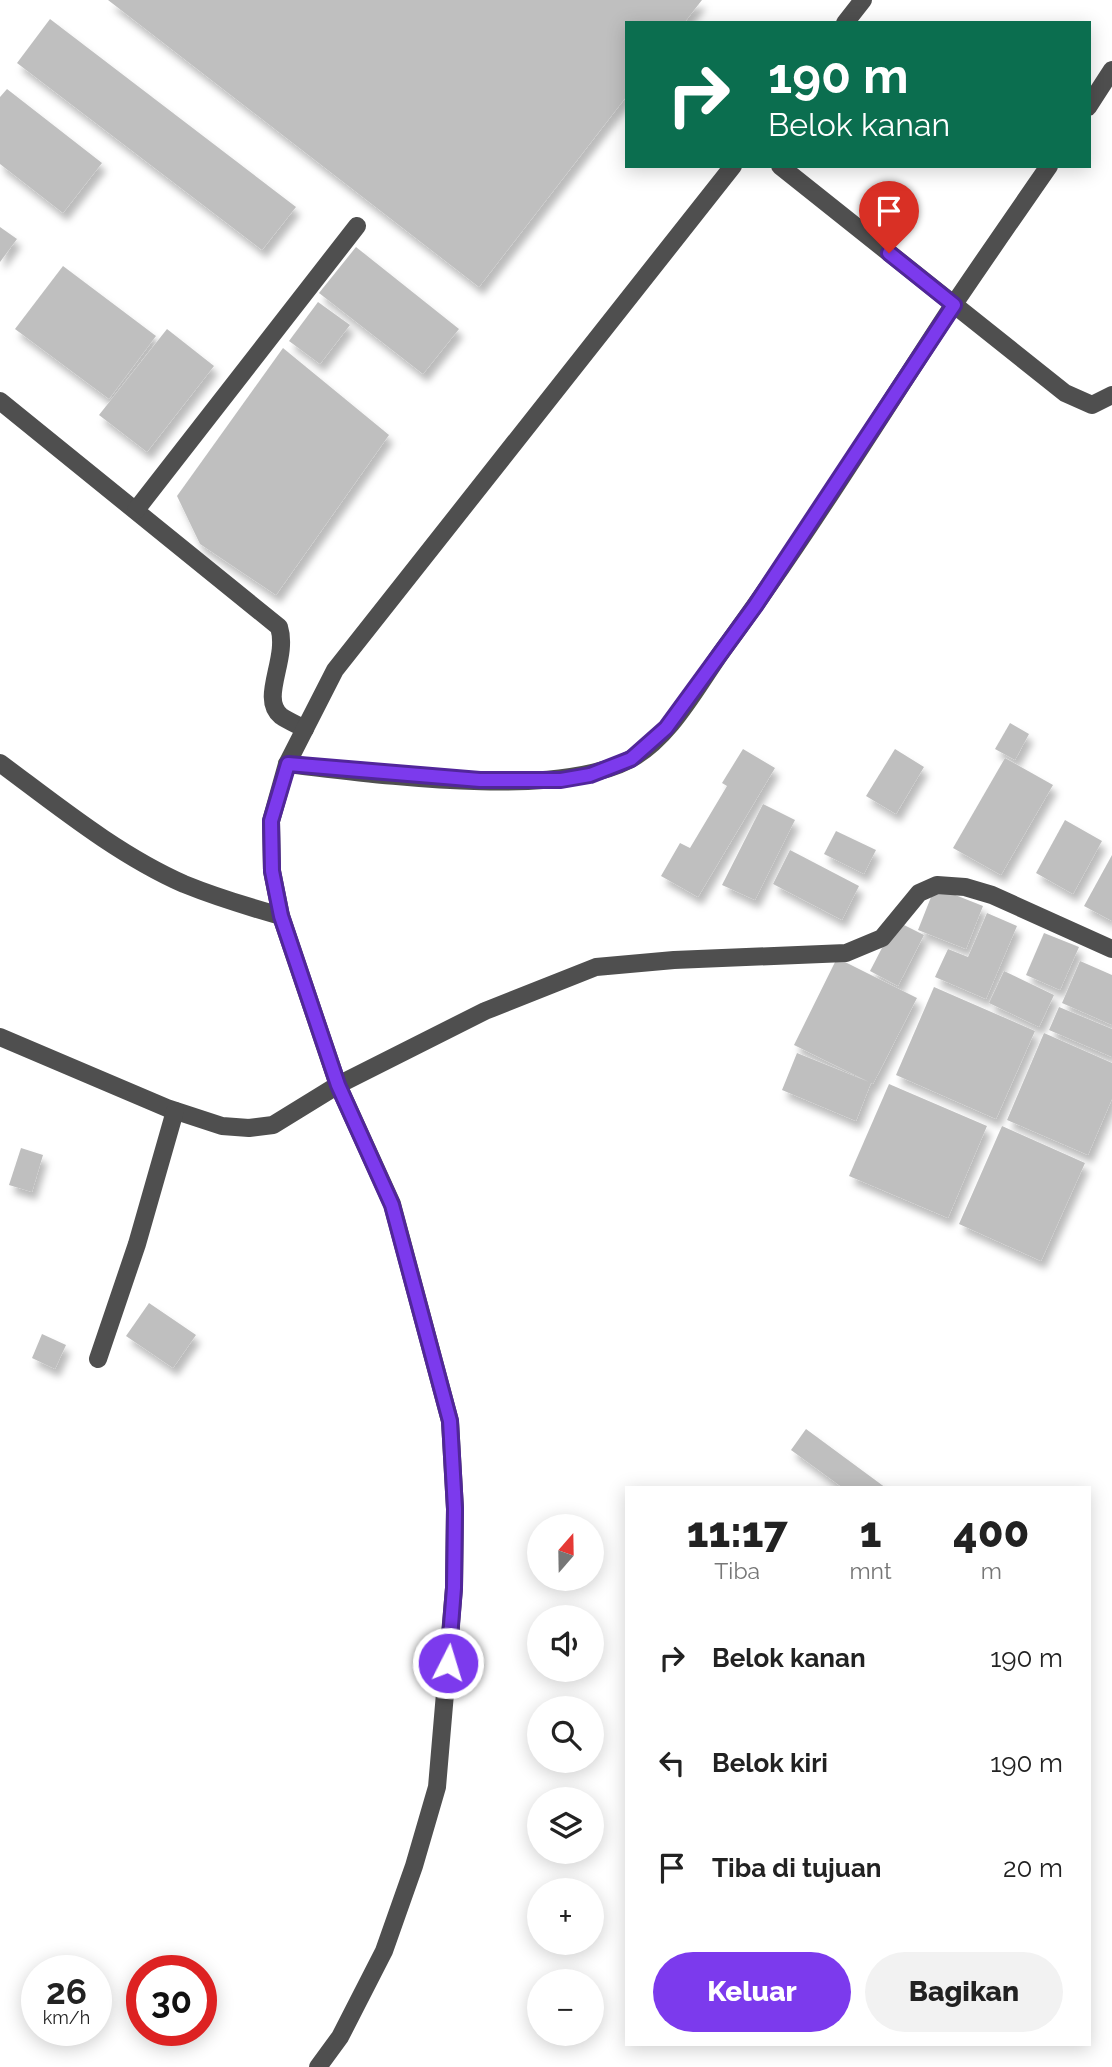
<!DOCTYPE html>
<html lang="id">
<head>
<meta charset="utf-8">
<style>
	:root { --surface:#fff; --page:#f2f2f2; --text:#222; --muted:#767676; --accent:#7c3aed }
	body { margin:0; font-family:Raleway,sans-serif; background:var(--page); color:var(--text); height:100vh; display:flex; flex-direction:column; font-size:26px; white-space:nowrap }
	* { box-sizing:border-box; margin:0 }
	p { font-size:23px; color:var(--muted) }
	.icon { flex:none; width:38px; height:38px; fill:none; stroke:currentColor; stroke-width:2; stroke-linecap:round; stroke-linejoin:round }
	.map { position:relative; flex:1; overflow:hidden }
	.panel { position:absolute; left:625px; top:1486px; width:466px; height:560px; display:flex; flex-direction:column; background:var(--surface); border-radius:0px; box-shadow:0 4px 18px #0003 }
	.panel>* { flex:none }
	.guide { position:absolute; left:625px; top:21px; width:466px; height:147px; border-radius:0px; box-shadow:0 4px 18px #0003; background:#0b6e4f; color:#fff; overflow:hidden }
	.needle { width:46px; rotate:20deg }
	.controls { position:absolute; left:527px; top:1514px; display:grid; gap:14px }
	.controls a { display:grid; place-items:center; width:77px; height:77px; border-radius:50%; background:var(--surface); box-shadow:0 4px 18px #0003; font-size:35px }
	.speed { position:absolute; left:21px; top:1955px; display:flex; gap:14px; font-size:35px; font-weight:700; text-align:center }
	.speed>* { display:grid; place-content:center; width:91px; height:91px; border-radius:50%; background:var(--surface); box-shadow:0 4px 18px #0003; line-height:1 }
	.speed small { font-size:18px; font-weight:400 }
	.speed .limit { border:10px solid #d22; background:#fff; color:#111 }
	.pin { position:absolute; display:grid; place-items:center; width:60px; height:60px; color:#fff; margin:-72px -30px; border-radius:50% 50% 50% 0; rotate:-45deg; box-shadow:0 0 7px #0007 }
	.pin .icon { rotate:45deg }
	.me { position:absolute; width:77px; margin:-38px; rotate:5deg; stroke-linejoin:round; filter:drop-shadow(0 0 5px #0008) }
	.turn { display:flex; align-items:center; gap:24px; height:147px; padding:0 28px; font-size:32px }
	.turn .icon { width:91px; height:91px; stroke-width:2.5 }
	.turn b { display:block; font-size:49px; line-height:60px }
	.eta { display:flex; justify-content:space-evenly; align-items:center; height:119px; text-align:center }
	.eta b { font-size:42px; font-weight:800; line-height:49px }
	.primary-button { display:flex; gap:14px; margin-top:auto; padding:14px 28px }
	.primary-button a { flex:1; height:80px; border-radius:42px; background:var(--accent); color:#fff; font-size:28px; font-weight:800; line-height:80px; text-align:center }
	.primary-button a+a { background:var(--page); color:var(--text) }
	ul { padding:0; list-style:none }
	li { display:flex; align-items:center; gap:21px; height:105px; padding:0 28px }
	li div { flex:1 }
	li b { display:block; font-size:26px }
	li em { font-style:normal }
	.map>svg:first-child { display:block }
	.building { fill:#bfbfbf; filter:url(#shadow) }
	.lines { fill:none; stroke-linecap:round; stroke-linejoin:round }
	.minor { stroke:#4f4f4f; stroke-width:18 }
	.route-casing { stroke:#51269a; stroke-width:18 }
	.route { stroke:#7c3aed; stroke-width:12 }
</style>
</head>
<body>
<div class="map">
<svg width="1112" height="2067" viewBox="0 0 1112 2067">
	<defs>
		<filter id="shadow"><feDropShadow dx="4.5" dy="8" stdDeviation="3.5" flood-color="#0004"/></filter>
	</defs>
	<rect width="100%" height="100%" fill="#fff"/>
	<g class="building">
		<polygon points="108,0 702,0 684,23 626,23 626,97 479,287"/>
		<polygon points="50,19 296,207 262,250 17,63"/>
		<polygon points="7,89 102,163 63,213 0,164 0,97"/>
		<polygon points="0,227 17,239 0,262"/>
		<polygon points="356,247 459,329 423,374 319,293"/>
		<polygon points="63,266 156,336 109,399 15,329"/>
		<polygon points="318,302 350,325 320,364 289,341"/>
		<polygon points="167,329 214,366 147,452 99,415"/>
		<polygon points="283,348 389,435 276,595 200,544 177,496"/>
		<polygon points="1010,723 1029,734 1015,760 995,749"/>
		<polygon points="743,749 775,768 698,897 661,876 680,843 690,848 727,786 722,783"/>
		<polygon points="895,749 924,767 896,814 866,796"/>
		<polygon points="1005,758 1053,785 1001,875 953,848"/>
		<polygon points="763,804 795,820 755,900 722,885"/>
		<polygon points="1065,820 1102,841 1073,894 1036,873"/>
		<polygon points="836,831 876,850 864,874 824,854"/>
		<polygon points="790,850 859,886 842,920 773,884"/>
		<polygon points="1112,855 1112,921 1084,906"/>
		<polygon points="935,887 983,906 966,949 918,930"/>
		<polygon points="987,913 1017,926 986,999 935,977 948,949 968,957"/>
		<polygon points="896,921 924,935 898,986 870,971"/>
		<polygon points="1044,933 1079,947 1060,990 1026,975"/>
		<polygon points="837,958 917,998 873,1084 871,1083 856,1121 782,1090 797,1053 869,1082 794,1045"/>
		<polygon points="1080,961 1112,975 1112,1025 1062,1003"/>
		<polygon points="1004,971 1054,995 1039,1027 989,1003"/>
		<polygon points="934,987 1035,1031 996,1119 896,1075"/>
		<polygon points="1059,1007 1112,1029 1112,1057 1049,1030"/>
		<polygon points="1044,1033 1112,1063 1112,1099 1088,1155 1007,1120"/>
		<polygon points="889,1084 987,1126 948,1218 849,1176"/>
		<polygon points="1002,1126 1085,1163 1041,1261 959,1224"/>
		<polygon points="21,1148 43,1155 32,1192 9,1185"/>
		<polygon points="149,1303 196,1335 173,1368 126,1336"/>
		<polygon points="42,1334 66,1345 55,1369 32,1358"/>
		<polygon points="806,1429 886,1488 843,1488 791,1450"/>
	</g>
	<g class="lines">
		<g class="minor">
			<polyline points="845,23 863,0"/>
			<polyline points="1088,107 1112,70"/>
			<polyline points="780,166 1065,393 1092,405 1112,395"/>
			<path d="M 0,401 L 279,627 C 289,659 259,698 281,716 C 288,721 298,725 305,729"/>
			<polyline points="136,510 357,226"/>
			<path d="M 0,763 C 58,806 118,855 184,884 C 216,897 249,907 281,916"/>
			<path d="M 287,764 C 376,774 552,800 629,760 C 670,739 697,686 723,650 C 803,541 874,426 948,313 C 981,264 1015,215 1049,166"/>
			<polyline points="0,1037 167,1108 222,1126 249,1128 273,1125 338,1085 485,1011 596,967 674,960 846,953 882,938 919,893 937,885 965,887 992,895 1112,949"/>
			<polyline points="98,1359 137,1244 175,1111"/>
			<polyline points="318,2067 340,2037 384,1951 414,1866 437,1787 454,1588 455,1509 450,1421 392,1204 338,1085 281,916 272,871 271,821 287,764 335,670 733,166"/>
		</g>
	</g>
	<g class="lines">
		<g class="route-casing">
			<polyline id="route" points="448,1663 454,1588 455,1509 450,1421 392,1205 338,1085 281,916 272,871 271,821 288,764 480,780 561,780 590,775 631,759 666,728 755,606 954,305 889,253"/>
		</g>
		<use href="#route" class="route"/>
	</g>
</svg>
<div class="controls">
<a><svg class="needle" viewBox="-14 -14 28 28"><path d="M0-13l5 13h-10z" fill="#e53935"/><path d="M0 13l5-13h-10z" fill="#767676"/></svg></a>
<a><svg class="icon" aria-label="sound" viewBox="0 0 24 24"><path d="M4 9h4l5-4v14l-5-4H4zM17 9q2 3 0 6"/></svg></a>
<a><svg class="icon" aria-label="search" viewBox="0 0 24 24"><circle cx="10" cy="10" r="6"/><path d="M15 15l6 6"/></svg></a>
<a><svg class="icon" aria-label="layers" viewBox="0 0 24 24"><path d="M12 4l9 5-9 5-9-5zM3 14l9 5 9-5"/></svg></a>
<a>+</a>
<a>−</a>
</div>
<div class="speed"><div>26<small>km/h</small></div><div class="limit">30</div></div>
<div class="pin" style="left:889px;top:253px;background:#d93025"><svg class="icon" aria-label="arrive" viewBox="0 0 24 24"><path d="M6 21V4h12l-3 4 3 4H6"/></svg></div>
<svg class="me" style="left:448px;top:1663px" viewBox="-20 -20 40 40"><circle r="17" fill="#7c3aed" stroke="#fff" stroke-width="3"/><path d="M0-11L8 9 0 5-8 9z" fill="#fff"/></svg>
<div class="guide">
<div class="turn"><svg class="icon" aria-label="right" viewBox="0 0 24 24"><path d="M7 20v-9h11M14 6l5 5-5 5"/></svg><div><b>190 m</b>Belok kanan</div></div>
</div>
<section class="panel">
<div class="eta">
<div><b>11:17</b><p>Tiba</p></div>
<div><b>1</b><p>mnt</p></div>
<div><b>400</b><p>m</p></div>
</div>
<ul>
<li><svg class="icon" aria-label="right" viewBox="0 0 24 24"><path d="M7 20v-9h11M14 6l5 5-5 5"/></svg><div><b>Belok kanan</b></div><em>190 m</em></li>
<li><svg class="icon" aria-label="left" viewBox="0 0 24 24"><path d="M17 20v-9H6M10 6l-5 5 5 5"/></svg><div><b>Belok kiri</b></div><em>190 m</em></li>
<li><svg class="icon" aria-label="arrive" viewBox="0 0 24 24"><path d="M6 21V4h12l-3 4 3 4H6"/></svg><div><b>Tiba di tujuan</b></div><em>20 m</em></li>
</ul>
<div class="primary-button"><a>Keluar</a><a>Bagikan</a></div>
</section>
</div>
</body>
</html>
